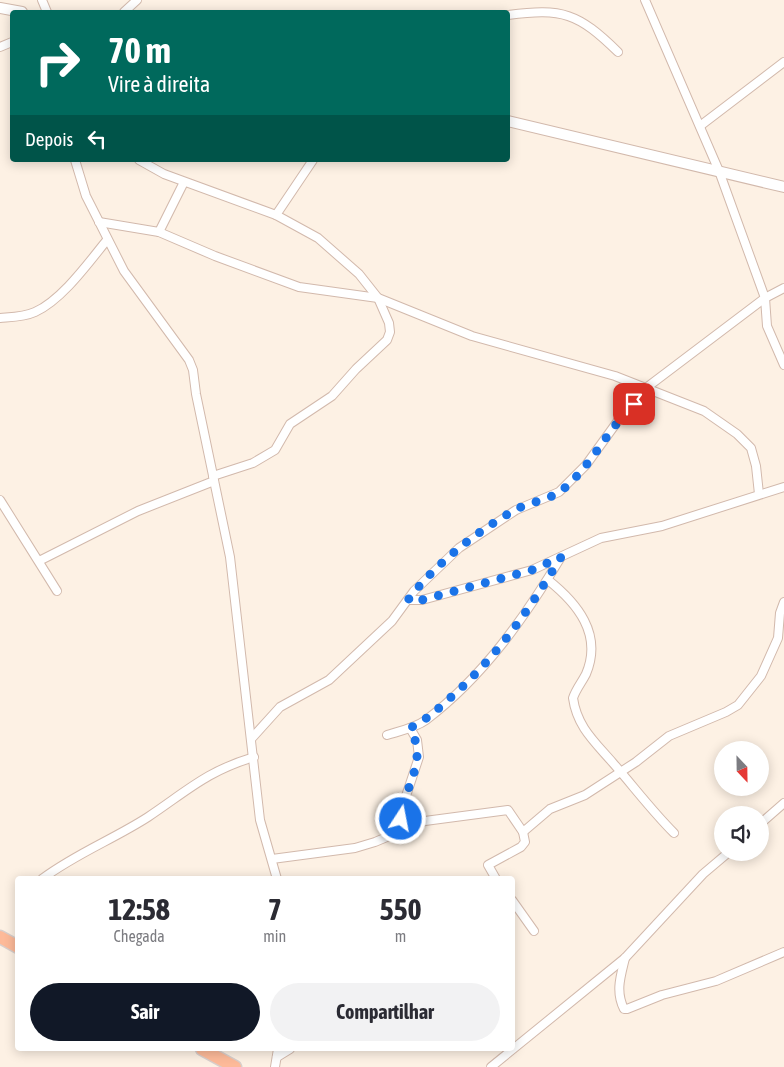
<!DOCTYPE html>
<html lang="pt">
<head>
<meta charset="utf-8">
<style>
	:root { --surface:#fff; --page:#f2f2f3; --text:#2b2b33; --muted:#7c7c81; --accent:#111827 }
	body { margin:0; font-family:"Asap Condensed",sans-serif; background:var(--page); color:var(--text); height:100vh; display:flex; flex-direction:column; font-size:19px; white-space:nowrap }
	* { box-sizing:border-box; margin:0 }
	p { font-size:16px; color:var(--muted) }
	.icon { flex:none; width:28px; height:28px; fill:none; stroke:currentColor; stroke-width:2; stroke-linecap:round; stroke-linejoin:round }
	.map { position:relative; flex:1; overflow:hidden }
	.sheet { position:absolute; left:15px; top:876px; width:500px; height:175px; display:flex; flex-direction:column; background:var(--surface); border-radius:5px; box-shadow:0 2px 12px #0003 }
	.sheet>* { flex:none }
	.guide { position:absolute; left:10px; top:10px; width:500px; height:152px; border-radius:5px; box-shadow:0 2px 12px #0003; background:#00695c; color:#fff; overflow:hidden }
	.needle { width:32px; rotate:158deg }
	.buttons { position:absolute; left:714px; top:741px; display:grid; gap:10px }
	.buttons a { display:grid; place-items:center; width:55px; height:55px; border-radius:50%; background:var(--surface); box-shadow:0 2px 12px #0003; font-size:25px }
	.pin { position:absolute; display:grid; place-items:center; width:42px; height:42px; color:#fff; margin:-21px; border-radius:10px; box-shadow:0 2px 8px #0006 }
	.me { position:absolute; width:55px; margin:-28px; rotate:11deg; stroke-linejoin:round; filter:drop-shadow(0 0 4px #0008) }
	.turn { display:flex; align-items:center; gap:18px; height:105px; padding:0 15px; font-size:22px }
	.turn .icon { width:65px; height:65px; stroke-width:2.5 }
	.turn b { display:block; font-size:35px; line-height:42px }
	.then { display:flex; align-items:center; height:48px; padding:0 15px; background:#0003; gap:10px; font-size:19px }
	.eta { display:flex; justify-content:space-evenly; align-items:center; height:85px; text-align:center }
	.eta b { font-size:30px; font-weight:700; line-height:35px }
	.button { display:flex; gap:10px; margin-top:auto; padding:10px 15px }
	.button a { flex:1; height:58px; border-radius:30px; background:var(--accent); color:#fff; font-size:20px; font-weight:700; line-height:58px; text-align:center }
	.button a+a { background:var(--page); color:var(--text) }
	.map>svg:first-child { display:block }
	.lines { fill:none; stroke-linecap:round; stroke-linejoin:round }
	.minor-casing { stroke:#d2b9ac; stroke-width:10 }
	.tertiary-casing { stroke:#d2b9ac; stroke-width:12 }
	.trunk-casing { stroke:#d9cfcc; stroke-width:15 }
	.minor { stroke:#fff; stroke-width:8 }
	.tertiary { stroke:#fff; stroke-width:10 }
	.trunk { stroke:#fdba99; stroke-width:12 }
	.route { stroke:#1a73e8; stroke-width:9; stroke-dasharray:0 16.2 }
</style>
</head>
<body>
<div class="map">
<svg width="784" height="1067" viewBox="0 0 784 1067">
	<rect width="100%" height="100%" fill="#fdf1e4"/>
	<g class="lines">
		<g class="minor-casing">
			<g id="minor">
				<polyline points="42,0 47,12"/>
				<polyline points="645,0 719,171 765,298 767,326 784,365"/>
				<polyline points="124,12 137,0"/>
				<path d="M 508,15 C 563,8 578,13 618,52"/>
				<polyline points="0,47 12,42"/>
				<polyline points="700,126 784,62"/>
				<polyline points="75,160 86,196 124,271 189,360 193,370 196,394 230,557 260,820 277,879"/>
				<polyline points="139,160 164,174 276,215 318,238 359,274 378,298 389,323 390,332 387,340 356,369 332,396 290,424 275,450 253,463 213,476"/>
				<polyline points="276,215 313,160"/>
				<polyline points="99,222 159,232 215,256 299,287 378,298 472,336 615,376 704,411 737,434 751,448 756,466 759,494"/>
				<polyline points="159,232 184,182"/>
				<path d="M 0,318 C 12,317 24,317 35,312 C 62,300 89,262 107,240"/>
				<polyline points="0,500 57,591"/>
				<polyline points="39,561 138,511 214,481"/>
				<path d="M 548,580 C 577,603 603,634 586,674 C 582,682 576,689 573,698 C 577,727 595,742 613,763 C 634,787 652,811 674,833"/>
				<polyline points="408,600 422,600 532,570 601,538 662,526 784,487"/>
				<path d="M 387,735 C 400,731 415,728 426,720 C 483,677 525,617 561,557"/>
				<polyline points="252,738 280,707 329,680 392,621 414,591 459,548 516,510 559,492 586,465 620,418 646,388 765,298 784,288"/>
				<polyline points="760,824 784,803"/>
				<polyline points="400,830 402,808 419,757 417,740 410,728"/>
				<polyline points="523,832 550,809 585,795 636,762 669,736 726,712 738,705 761,676 778,638 780,613 784,602"/>
				<polyline points="272,859 355,848 375,842 425,821 508,810 523,832 525,842 521,847 488,865 496,879"/>
				<path d="M 42,879 C 75,854 114,839 148,817 C 187,791 207,771 254,757"/>
				<polyline points="512,900 534,931"/>
				<path d="M 625,958 C 621,975 615,991 624,1009 L 627,1009 L 662,995 L 716,981 L 784,952"/>
				<polyline points="277,1057 290,1049"/>
				<polyline points="275,1067 278,1049"/>
				<polyline points="491,1067 625,958 703,874 729,852"/>
			</g>
		</g>
		<g class="tertiary-casing">
			<g id="tertiary">
				<polyline points="0,8 22,12"/>
				<polyline points="508,121 784,187"/>
			</g>
		</g>
		<g class="trunk-casing">
			<g id="trunk">
				<polyline points="0,937 18,947"/>
				<polyline points="202,1049 235,1067"/>
			</g>
		</g>
		<use href="#minor" class="minor"/>
		<use href="#tertiary" class="tertiary"/>
		<use href="#trunk" class="trunk"/>
	</g>
	<g class="lines">
		<path class="route" d="M 401,819 C 404,784 429,763 410,728 C 426,720 437,710 450,698 C 497,657 529,610 561,557 L 532,570 L 422,600 L 408,600 C 435,564 476,532 515,510 C 529,502 549,500 561,491 C 591,467 607,430 634,404"/>
	</g>
</svg>
<div class="buttons">
<a><svg class="needle" viewBox="-14 -14 28 28"><path d="M0-13l5 13h-10z" fill="#e53935"/><path d="M0 13l5-13h-10z" fill="#7c7c81"/></svg></a>
<a><svg class="icon" aria-label="sound" viewBox="0 0 24 24"><path d="M4 9h4l5-4v14l-5-4H4zM17 9q2 3 0 6"/></svg></a>
</div>
<div class="pin" style="left:634px;top:404px;background:#d93025"><svg class="icon" aria-label="arrive" viewBox="0 0 24 24"><path d="M6 21V4h12l-3 4 3 4H6"/></svg></div>
<svg class="me" style="left:401px;top:819px" viewBox="-20 -20 40 40"><circle r="17" fill="#1a73e8" stroke="#fff" stroke-width="3"/><path d="M0-11L8 9 0 5-8 9z" fill="#fff"/></svg>
<div class="guide">
<div class="turn"><svg class="icon" aria-label="right" viewBox="0 0 24 24"><path d="M7 20v-9h11M14 6l5 5-5 5"/></svg><div><b>70 m</b>Vire à direita</div></div>
<div class="then">Depois<svg class="icon" aria-label="left" viewBox="0 0 24 24"><path d="M17 20v-9H6M10 6l-5 5 5 5"/></svg></div>
</div>
<section class="sheet">
<div class="eta">
<div><b>12:58</b><p>Chegada</p></div>
<div><b>7</b><p>min</p></div>
<div><b>550</b><p>m</p></div>
</div>
<div class="button"><a>Sair</a><a>Compartilhar</a></div>
</section>
</div>
</body>
</html>
